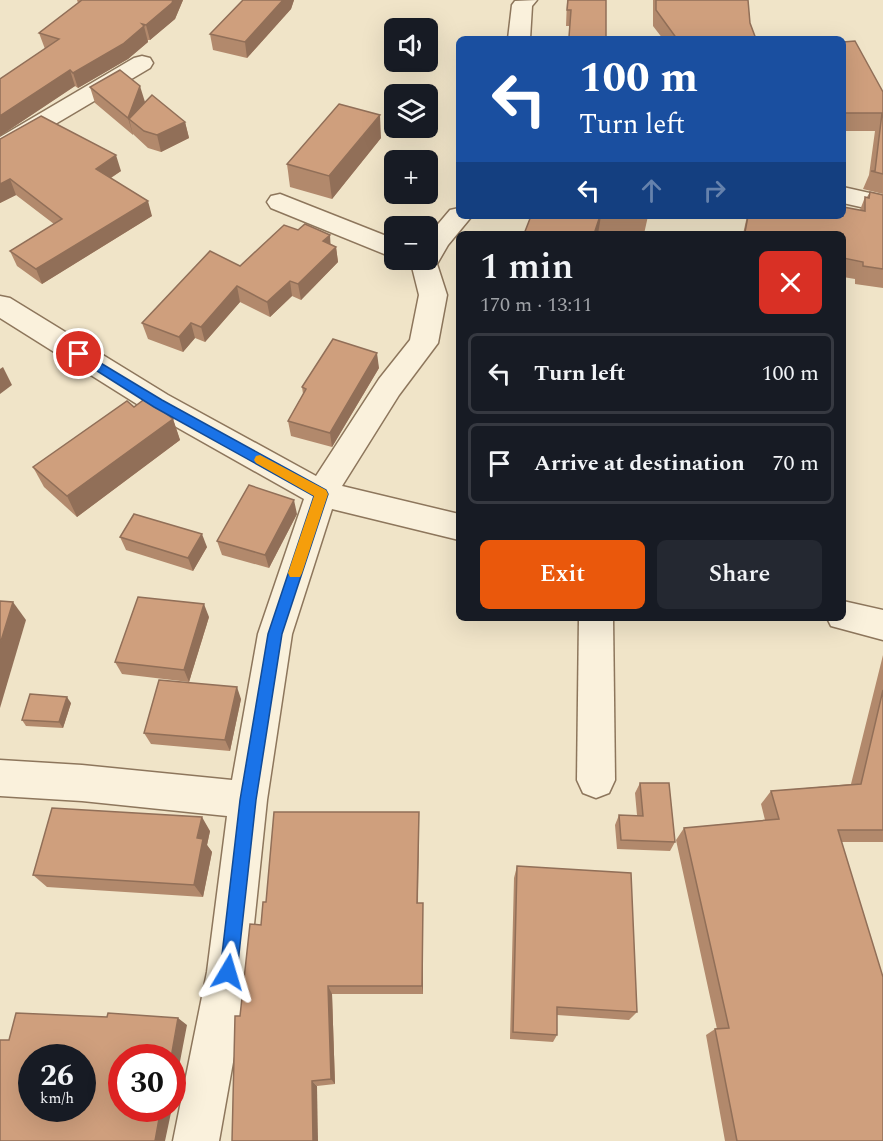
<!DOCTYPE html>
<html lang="en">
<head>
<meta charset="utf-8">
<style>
	:root { --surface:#171b24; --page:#242831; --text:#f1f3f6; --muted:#9ea1a6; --line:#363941; --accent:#ea580c }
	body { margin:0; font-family:Spectral,serif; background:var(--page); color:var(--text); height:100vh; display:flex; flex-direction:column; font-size:22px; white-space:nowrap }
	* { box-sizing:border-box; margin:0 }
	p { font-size:20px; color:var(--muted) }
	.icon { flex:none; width:33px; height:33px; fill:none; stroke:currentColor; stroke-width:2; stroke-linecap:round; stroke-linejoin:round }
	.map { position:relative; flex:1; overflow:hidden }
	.side { position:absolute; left:456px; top:231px; width:390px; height:390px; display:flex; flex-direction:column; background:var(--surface); border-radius:9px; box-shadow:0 6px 24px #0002 }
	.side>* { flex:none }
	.top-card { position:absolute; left:456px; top:36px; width:390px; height:183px; border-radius:9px; box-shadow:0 6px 24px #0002; background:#1a4fa0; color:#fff; overflow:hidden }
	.fabs { position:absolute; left:384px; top:18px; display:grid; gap:12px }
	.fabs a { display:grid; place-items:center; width:54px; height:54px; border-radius:9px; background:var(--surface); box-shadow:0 6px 24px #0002; font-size:30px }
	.speed { position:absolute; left:18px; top:1044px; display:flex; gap:12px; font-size:30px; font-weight:700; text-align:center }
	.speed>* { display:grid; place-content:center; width:78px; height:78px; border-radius:50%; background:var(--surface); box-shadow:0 6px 24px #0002; line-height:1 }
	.speed small { font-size:15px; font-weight:400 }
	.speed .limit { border:9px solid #d22; background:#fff; color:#111 }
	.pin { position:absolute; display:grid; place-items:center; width:51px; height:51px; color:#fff; margin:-26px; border:3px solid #fff; border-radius:50%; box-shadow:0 2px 6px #0007 }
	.me { position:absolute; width:66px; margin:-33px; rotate:7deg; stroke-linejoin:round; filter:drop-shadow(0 0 4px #0008) }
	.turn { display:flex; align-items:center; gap:21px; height:126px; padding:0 24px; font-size:27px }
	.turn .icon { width:78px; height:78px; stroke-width:2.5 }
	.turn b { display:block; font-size:42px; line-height:51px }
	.lanes { display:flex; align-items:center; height:57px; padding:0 24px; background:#0003; justify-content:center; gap:30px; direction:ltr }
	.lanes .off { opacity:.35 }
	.round { display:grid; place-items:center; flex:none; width:63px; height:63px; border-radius:9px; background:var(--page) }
	.head { display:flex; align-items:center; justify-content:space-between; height:102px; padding:0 24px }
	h1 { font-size:36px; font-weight:600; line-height:45px }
	.button { display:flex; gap:12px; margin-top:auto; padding:12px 24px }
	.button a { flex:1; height:69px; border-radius:9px; background:var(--accent); color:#fff; font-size:24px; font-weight:600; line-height:69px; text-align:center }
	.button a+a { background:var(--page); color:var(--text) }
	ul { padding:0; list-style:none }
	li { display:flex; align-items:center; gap:18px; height:81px; margin:0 12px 9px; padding:0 12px; border:3px solid var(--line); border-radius:9px }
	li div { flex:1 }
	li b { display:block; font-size:22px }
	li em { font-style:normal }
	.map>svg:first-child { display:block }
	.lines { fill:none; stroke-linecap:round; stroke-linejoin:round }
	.minor-casing { stroke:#8d765c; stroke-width:3 }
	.minor { fill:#faf1dc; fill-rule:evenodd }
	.wall { fill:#b2896c }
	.shaded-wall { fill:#916f58 }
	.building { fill:#cf9f7d; stroke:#916f58; stroke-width:1.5; fill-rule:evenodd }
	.route { fill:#1a73e8; stroke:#114b97; stroke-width:1.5 }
	.slow { fill:#f59e0b }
</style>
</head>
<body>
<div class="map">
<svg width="883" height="1141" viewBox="0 0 883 1141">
	<rect width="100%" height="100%" fill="#f0e4c8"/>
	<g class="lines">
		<g class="minor-casing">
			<g id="minor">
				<polygon points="537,0 532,6 530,39 508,39 512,5 515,1"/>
				<polygon points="142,56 150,58 153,63 150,68 8,152 0,154 0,137 134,58"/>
				<polygon points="843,187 883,196 883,212 843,203"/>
				<polygon points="280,194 394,239 394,258 271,208 267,202 271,196"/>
				<polygon points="459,208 459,216 472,216 448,245 437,264 447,295 438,343 399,395 342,486 459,514 459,540 332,509 292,634 267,800 249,972 219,1141 173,1141 207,972 227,816 82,801 0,796 0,760 82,765 232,780 258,634 304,499 148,411 0,318 0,296 10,298 168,395 316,476 379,379 410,340 419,295 411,263 413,260 428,260 428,236 450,210"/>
				<polygon points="843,601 883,610 883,640 831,626 827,618 843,618"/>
				<polygon points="579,618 613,618 615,780 609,793 596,798 583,793 577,780"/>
			</g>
		</g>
		<use href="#minor" class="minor"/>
	</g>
	<g class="wall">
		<polygon points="77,0 183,0 175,19 150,40 148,40 148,42 128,59 78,88 75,86 0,136 0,79 45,49 39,33 78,3"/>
		<polygon points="243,0 294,0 291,9 247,58 213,50 210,34"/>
		<polygon points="567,0 606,0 606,39 569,39 570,26 566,26"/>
		<polygon points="653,0 748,0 750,23 756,39 663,39 653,26"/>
		<polygon points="843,42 883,92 883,194 863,189 869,175 875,131 843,131"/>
		<polygon points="90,87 145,102 185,122 189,138 161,152 148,148 134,135 133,134 133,135 95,103"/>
		<polygon points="381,138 332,199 290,187 287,164"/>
		<polygon points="0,139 121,171 111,178 152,216 42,284 17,266 10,251 54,224 16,195 0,203"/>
		<polygon points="870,192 883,195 883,288 855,284 855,279 843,277 843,234 743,234 747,216 843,216 860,210 865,197 867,197"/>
		<polygon points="531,216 648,216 644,234 609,234 598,233 598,234 524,234"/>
		<polygon points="331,244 336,247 338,262 301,300 292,296 270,317 240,302 205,342 195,338 183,352 148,339 142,323 240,266"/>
		<polygon points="379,368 332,447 291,436 288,421 303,394 302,387"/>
		<polygon points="173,419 180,440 77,517 44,487 33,467"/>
		<polygon points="297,514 269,568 222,555 217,541"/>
		<polygon points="120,537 207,547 193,571 126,550"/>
		<polygon points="209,617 189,682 122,674 115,662"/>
		<polygon points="883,655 883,842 841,842 883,1141 725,1141 706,1035 715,1029 717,1029 676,840 684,828 765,820 761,804 771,791 851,784"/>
		<polygon points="241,699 230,751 151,744 144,733"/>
		<polygon points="71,703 63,728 26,726 22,720"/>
		<polygon points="640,783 675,842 670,851 617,849 615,825 619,815 637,815 635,793"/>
		<polygon points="419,826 418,903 423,914 423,994 332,994 335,1084 317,1086 240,1016 266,902"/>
		<polygon points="210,831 207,845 212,852 203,897 47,887 33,875"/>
		<polygon points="517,866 637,1012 629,1020 557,1015 557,1035 553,1042 510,1039 514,878"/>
	</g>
	<g class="shaded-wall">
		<polygon points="173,0 183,0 175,19 150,40 146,25"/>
		<polygon points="283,0 294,0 291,9 247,58 245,42"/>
		<polygon points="144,26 148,42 128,59 78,88 73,73"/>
		<polygon points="70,70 75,86 0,136 0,116"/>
		<polygon points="140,86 145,102 129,119 133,135 128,118"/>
		<polygon points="380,115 381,138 332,199 329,176"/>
		<polygon points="185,122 189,138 161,152 157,135"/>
		<polygon points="116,155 121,171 101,184 96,169"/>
		<polygon points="10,179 16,195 0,203 0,184"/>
		<polygon points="148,201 152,216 42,284 36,269"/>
		<polygon points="600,216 601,216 598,234 594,234"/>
		<polygon points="330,235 331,251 323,241"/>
		<polygon points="336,247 338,262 301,300 298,284"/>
		<polygon points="290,281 292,296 270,317 267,302"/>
		<polygon points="237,286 240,302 205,342 201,327"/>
		<polygon points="191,323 195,338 183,352 179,337"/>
		<polygon points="377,353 379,368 332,447 330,433"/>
		<polygon points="3,367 12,385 0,394 0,369"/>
		<polygon points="173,419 180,440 77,517 67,496"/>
		<polygon points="294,500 297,514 269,568 265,555"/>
		<polygon points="202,534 207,547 193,571 188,558"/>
		<polygon points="13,602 26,620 0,708 0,644"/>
		<polygon points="204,604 209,617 189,682 184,670"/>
		<polygon points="237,687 241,699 230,751 225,740"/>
		<polygon points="67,697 71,703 63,728 59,722"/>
		<polygon points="419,812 419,826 417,914 417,903"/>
		<polygon points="202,817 210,831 207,845 212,852 203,897 194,885 197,838"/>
		<polygon points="423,903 423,994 422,986"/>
		<polygon points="328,986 332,994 335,1084 331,1079"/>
		<polygon points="178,1018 187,1025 172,1103 172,1058 171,1058"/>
		<polygon points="312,1081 317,1086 318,1141 313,1141"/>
		<polygon points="161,1108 172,1108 165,1141 155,1141"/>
	</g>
	<g class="building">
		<polygon points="82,0 173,0 172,3 146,25 142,24 144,26 123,44 73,73 70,70 0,116 0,79 59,39 39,33"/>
		<polygon points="243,0 283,0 245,42 210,34"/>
		<polygon points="568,0 606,0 606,39 569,37 571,10 567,10"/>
		<polygon points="656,0 748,0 750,23 756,39 677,39 656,10"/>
		<polygon points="855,41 883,92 883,174 871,171 875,171 882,113 843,113 843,42"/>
		<polygon points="120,70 140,86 128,118 90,87"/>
		<polygon points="152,95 185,122 157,135 144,131 129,119"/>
		<polygon points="339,104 380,115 329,176 287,164"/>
		<polygon points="41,116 116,155 96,169 148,201 36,269 10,251 62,219 10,179 0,184 0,139"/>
		<polygon points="870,192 883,195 883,269 863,266 863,262 843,258 843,234 753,234 745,232 748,216 843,216 843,207 865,211 865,197 869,198"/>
		<polygon points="531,216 600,216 594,234 524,234"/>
		<polygon points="305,224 330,235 323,241 336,247 298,284 290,281 267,302 237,286 201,327 191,323 179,337 142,323 210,251 240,266 284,225 298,230"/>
		<polygon points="333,339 377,353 330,433 288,421 306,389 302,387"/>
		<polygon points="146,398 173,419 67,496 33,467 127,401 134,407"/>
		<polygon points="249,485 294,500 265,555 217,541"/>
		<polygon points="134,514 202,534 188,558 120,537"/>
		<polygon points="138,597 204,604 184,670 115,662"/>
		<polygon points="0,601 13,602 0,644"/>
		<polygon points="159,680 237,687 225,740 144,733"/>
		<polygon points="883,690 883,830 838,830 883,977 883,1141 737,1141 715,1029 729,1028 684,828 779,819 771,791 861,784"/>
		<polygon points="30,694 67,697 59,722 22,720"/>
		<polygon points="640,783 669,783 675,842 621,840 619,815 643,816"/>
		<polygon points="52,808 202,817 197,838 203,839 194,885 33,875"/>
		<polygon points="274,812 419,812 417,903 423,903 422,986 328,986 331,1079 312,1081 313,1141 232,1141 235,1016 240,1016 250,924 261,925 263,902 266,902"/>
		<polygon points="517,866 631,873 637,1012 557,1007 557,1035 513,1032"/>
		<path d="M 16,1013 L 107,1017 L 108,1013 L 178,1018 L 171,1058 L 122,1058 L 122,1108 L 161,1108 L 155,1141 L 0,1141 L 0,1040 L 9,1040 ZM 32,1058 L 82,1058 L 82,1108 L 32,1108 Z"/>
	</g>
	<polygon class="route" points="79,350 162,400 326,490 328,494 282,634 256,800 237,972 234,979 228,981 222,979 220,972 240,800 268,634 314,496 154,407 75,357 75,351"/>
	<polygon class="slow" points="260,455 326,490 328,494 302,573 300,577 290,577 288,573 314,496 256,463 254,460 256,456"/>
</svg>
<div class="fabs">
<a><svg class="icon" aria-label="sound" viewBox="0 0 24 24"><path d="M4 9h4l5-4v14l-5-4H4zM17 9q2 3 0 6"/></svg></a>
<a><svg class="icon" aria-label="layers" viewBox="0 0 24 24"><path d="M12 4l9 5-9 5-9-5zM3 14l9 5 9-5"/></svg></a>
<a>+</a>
<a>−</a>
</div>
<div class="speed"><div>26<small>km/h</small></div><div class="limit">30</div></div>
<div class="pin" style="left:79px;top:354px;background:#d93025"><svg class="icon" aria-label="arrive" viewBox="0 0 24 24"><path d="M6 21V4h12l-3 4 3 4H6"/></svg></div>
<svg class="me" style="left:228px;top:972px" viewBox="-20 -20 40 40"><path d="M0-17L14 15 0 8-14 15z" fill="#1a73e8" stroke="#fff" stroke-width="4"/></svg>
<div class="top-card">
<div class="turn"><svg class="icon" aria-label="left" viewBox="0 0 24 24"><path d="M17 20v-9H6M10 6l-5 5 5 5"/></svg><div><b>100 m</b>Turn left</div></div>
<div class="lanes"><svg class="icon" aria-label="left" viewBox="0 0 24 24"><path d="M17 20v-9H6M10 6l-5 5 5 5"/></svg><svg class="icon off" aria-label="ahead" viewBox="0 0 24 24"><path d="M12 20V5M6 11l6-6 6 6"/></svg><svg class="icon off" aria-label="right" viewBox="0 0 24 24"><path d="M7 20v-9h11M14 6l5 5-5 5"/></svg></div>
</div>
<section class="side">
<div class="head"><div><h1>1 min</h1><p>170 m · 13:11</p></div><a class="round" style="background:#d93025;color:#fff"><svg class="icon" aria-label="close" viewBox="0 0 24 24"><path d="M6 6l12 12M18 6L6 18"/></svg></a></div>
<ul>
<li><svg class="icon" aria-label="left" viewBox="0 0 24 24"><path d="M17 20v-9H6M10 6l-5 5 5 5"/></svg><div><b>Turn left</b></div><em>100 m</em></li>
<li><svg class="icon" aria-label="arrive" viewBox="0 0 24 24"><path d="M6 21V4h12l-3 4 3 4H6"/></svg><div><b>Arrive at destination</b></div><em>70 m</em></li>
</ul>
<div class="button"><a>Exit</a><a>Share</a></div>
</section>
</div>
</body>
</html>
